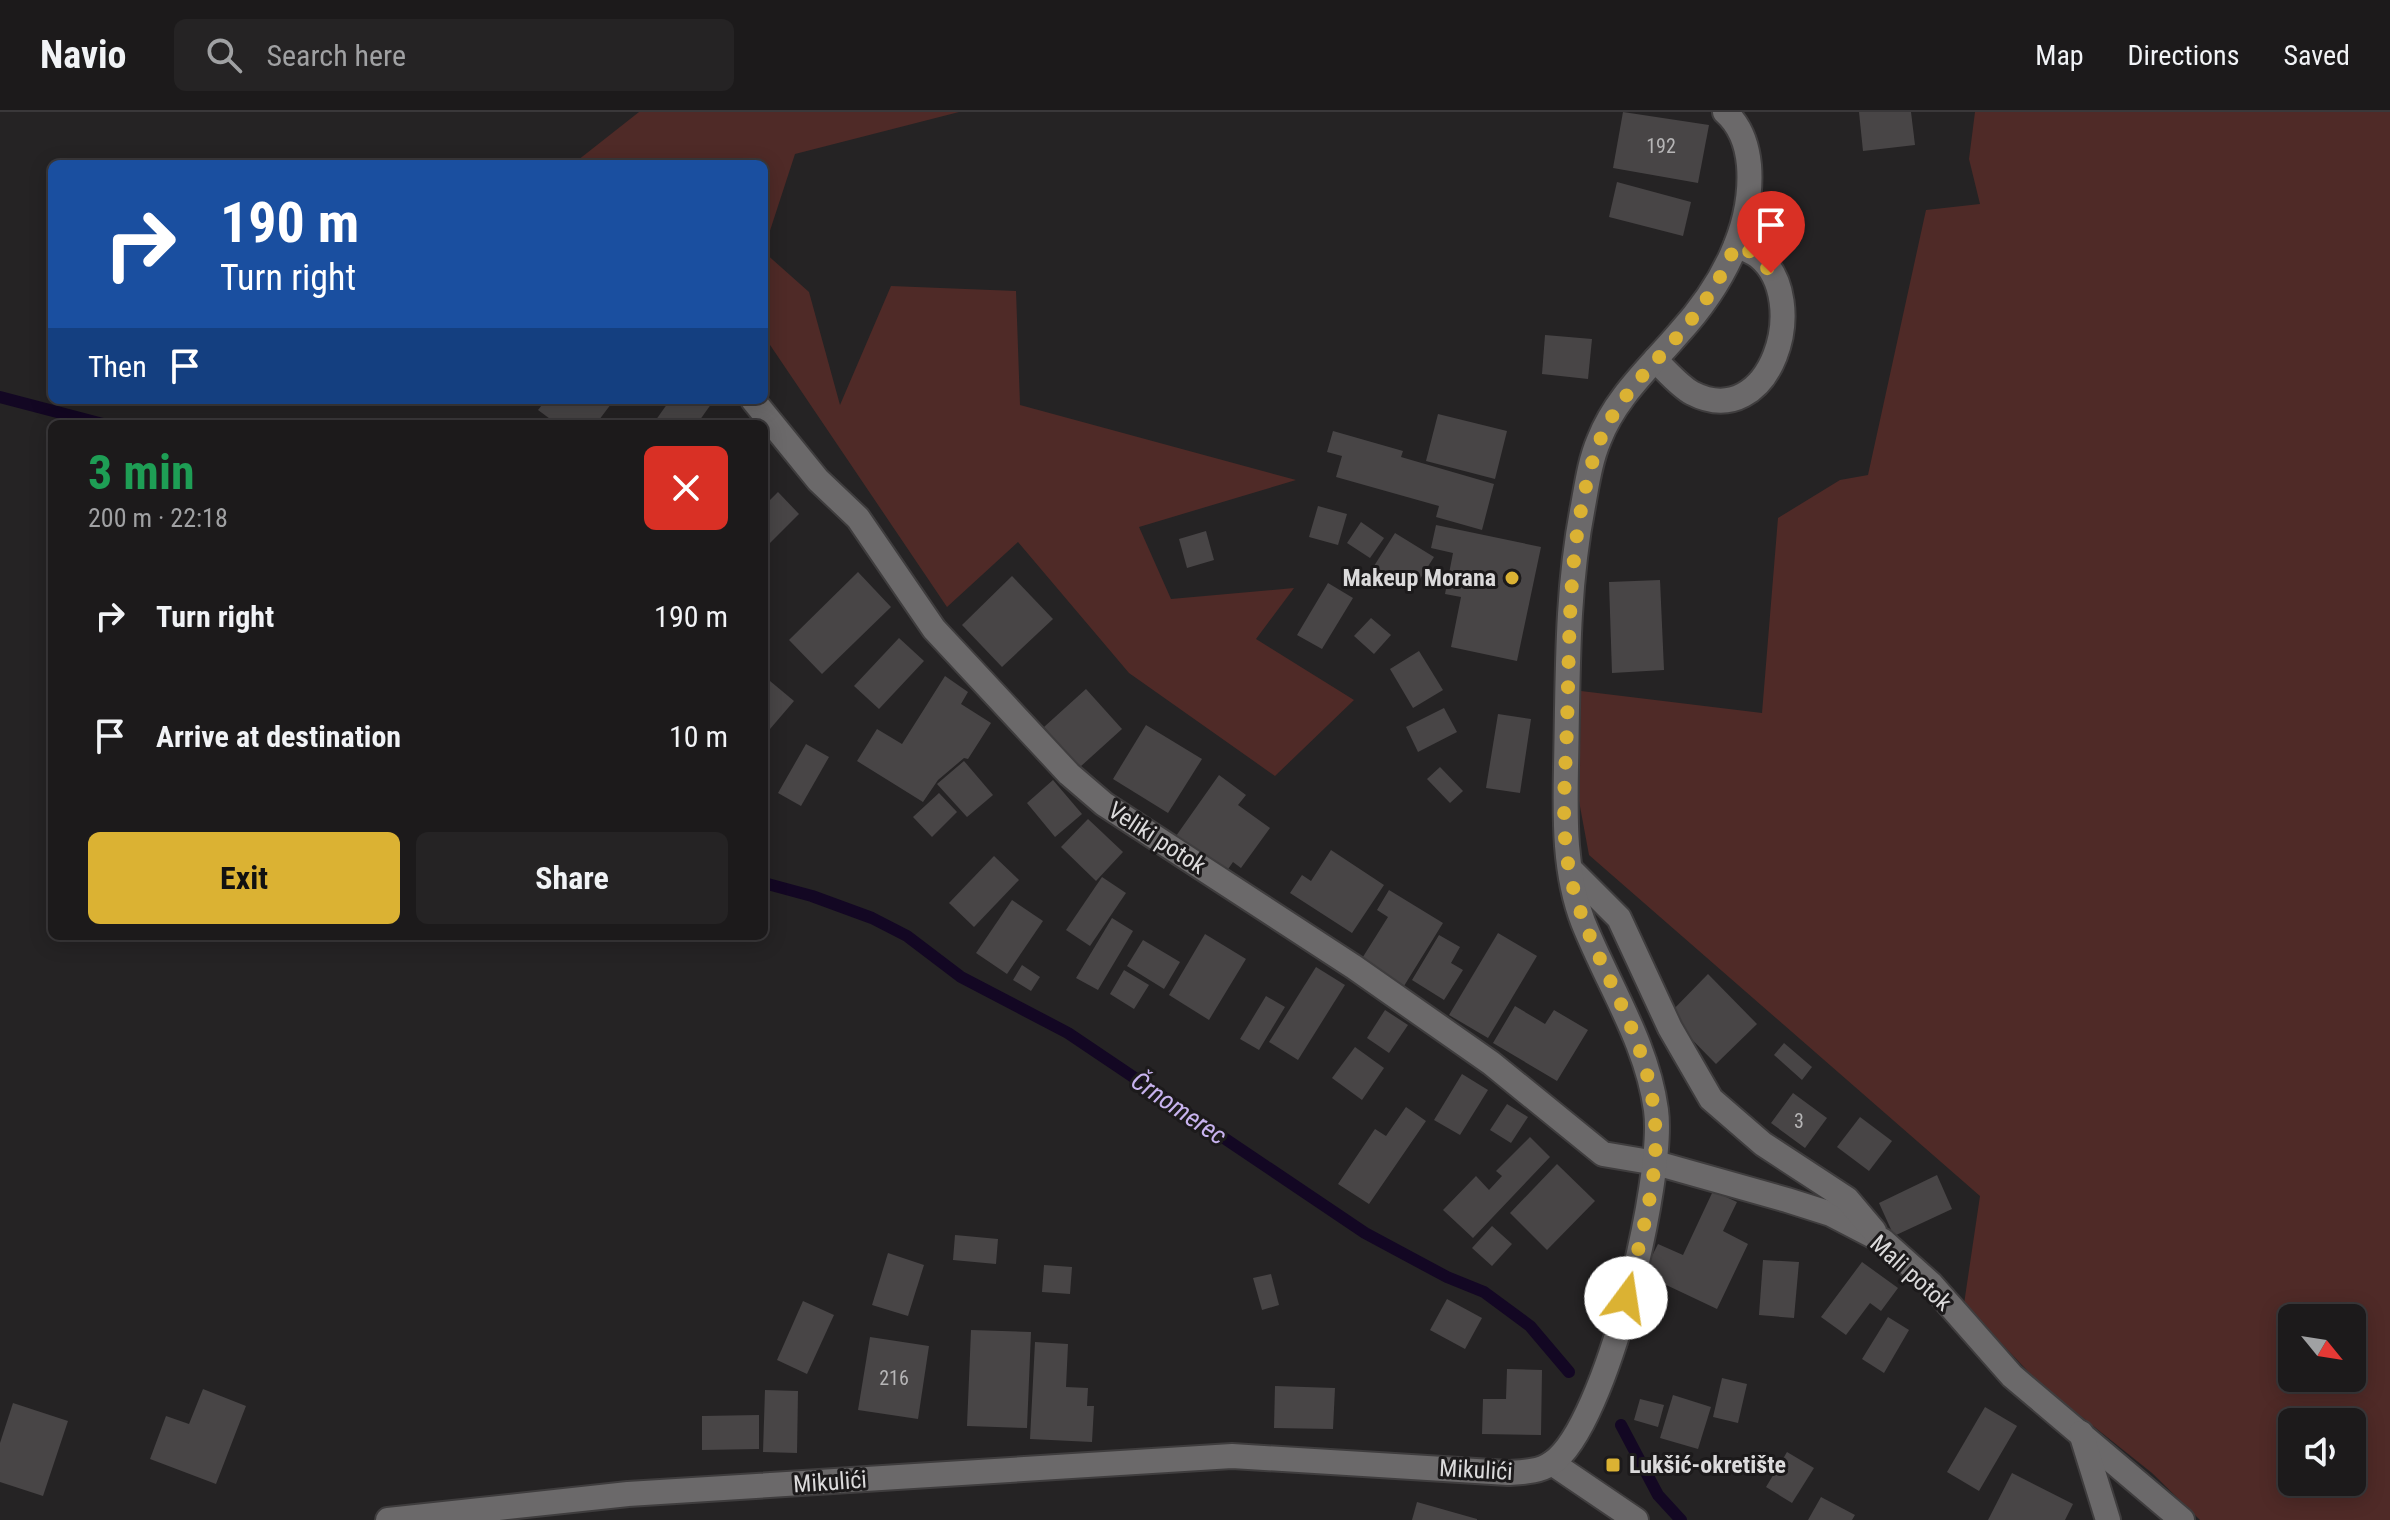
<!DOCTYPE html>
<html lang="en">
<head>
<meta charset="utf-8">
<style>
	:root { --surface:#1c1a1b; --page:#252324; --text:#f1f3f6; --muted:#a0a1a3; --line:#3a383a; --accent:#dbb233 }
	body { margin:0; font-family:"Roboto Condensed",sans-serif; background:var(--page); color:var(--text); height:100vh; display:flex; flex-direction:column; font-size:30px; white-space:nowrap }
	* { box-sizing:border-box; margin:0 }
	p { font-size:26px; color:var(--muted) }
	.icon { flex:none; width:44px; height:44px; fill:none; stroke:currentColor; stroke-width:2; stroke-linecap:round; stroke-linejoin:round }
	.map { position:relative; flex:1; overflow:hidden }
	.details { position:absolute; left:48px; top:308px; width:720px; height:520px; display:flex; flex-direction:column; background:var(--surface); border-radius:12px; box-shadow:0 4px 20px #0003,0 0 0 2px var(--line) }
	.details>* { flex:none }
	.hud { position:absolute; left:48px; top:48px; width:720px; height:244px; border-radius:12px; box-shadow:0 4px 20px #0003,0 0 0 2px var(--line); background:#1a4fa0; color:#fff; overflow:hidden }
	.needle { width:52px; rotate:120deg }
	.fabs { position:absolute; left:2278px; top:1192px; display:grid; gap:16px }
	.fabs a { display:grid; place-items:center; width:88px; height:88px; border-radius:12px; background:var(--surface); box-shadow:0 4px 20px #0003,0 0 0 2px var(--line); font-size:40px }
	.pin { position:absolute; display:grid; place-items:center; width:68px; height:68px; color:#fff; margin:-82px -34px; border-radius:50% 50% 50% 0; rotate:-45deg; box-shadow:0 0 8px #0007 }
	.pin .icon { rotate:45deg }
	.me { position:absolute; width:88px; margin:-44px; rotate:14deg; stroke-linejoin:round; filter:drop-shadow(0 0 6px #0008) }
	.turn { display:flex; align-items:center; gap:28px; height:168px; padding:0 40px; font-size:36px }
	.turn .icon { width:104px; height:104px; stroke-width:2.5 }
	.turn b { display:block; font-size:56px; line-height:68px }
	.then { display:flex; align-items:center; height:76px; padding:0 40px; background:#0003; gap:16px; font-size:30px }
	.round { display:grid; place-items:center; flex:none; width:84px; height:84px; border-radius:12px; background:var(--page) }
	.overview { display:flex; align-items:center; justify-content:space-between; height:136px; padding:0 40px }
	h1 { font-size:48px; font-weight:700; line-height:60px; color:#1e9e55 }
	.action { display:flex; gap:16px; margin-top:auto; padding:16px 40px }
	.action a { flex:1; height:92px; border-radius:12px; background:var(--accent); color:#111; font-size:32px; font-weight:700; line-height:92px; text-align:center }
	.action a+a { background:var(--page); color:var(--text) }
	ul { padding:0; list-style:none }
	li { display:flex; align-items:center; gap:24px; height:120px; padding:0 40px }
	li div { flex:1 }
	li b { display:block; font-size:30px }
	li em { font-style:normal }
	header { display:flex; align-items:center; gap:48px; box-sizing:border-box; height:112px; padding:0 40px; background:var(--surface); border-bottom:2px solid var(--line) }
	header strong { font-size:38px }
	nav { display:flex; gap:44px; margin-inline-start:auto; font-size:28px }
	.search { width:560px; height:72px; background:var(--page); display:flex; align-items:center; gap:20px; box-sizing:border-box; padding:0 28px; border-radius:12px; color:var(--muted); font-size:30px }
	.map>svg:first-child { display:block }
	.green { fill:#4f2a27; fill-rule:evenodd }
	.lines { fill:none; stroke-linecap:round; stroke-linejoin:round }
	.stream { stroke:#130723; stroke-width:12 }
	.building { fill:#484546 }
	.minor-casing { stroke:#3f3d3e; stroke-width:28 }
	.minor { stroke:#6b696a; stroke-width:24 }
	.route { stroke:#dbb233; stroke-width:14; stroke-dasharray:0 25.2 }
	.poi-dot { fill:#dbb233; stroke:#1c1a1b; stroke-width:3 }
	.labels { text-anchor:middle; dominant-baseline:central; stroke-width:6; stroke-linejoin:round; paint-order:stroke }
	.number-label { font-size:20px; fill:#b6b5b6 }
	.poi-label { font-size:24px; font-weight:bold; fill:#dbdadb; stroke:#1c1a1b; text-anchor:end }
	.street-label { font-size:24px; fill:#dbdadb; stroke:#1c1a1b }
	.water-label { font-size:26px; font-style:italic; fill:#c8b3ef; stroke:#1c1a1b }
</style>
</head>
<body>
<header>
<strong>Navio</strong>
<div class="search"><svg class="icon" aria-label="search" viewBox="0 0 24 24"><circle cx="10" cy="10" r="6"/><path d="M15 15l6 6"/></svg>Search here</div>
<nav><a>Map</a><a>Directions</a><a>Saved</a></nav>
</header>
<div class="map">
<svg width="2390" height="1408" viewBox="0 0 2390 1408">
	<rect width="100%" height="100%" fill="#252324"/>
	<g class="green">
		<polygon points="639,0 959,0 795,42 764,137 764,52 573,52"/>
		<path d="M 1975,0 L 2390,0 L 2390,1408 L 2200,1408 L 2152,1361 L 2038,1270 L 1964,1192 L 1980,1084 L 1589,743 L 1579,689 L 1581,579 L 1762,601 L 1778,406 L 1840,368 L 1868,363 L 1926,98 L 1980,92 L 1969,47 ZM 2292,1206 L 2352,1206 L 2352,1266 L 2292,1266 ZM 2292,1310 L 2352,1310 L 2352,1370 L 2292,1370 Z"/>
		<polygon points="764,140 809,180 840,293 891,174 1016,179 1020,293 1296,368 1139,415 1171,487 1294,476 1256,527 1354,588 1275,664 1129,561 1018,430 947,495 764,224"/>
	</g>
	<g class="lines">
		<g class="stream">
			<polyline points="0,285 103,312"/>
			<polyline points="764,771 812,784 872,806 907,824 961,865 1068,921 1365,1121 1447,1165 1484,1180 1530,1214 1569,1260"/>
			<polyline points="1621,1313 1658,1383 1681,1408"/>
		</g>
	</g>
	<g class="building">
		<polygon points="1623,0 1709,13 1698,71 1613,56"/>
		<polygon points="1859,0 1911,0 1915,33 1863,39"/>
		<polygon points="1617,70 1691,90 1683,124 1609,105"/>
		<polygon points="1545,223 1592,227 1588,267 1542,262"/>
		<polygon points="546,288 614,288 596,312 557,312 538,298"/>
		<polygon points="670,288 714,288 697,312 653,312"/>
		<polygon points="1438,302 1507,319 1495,367 1426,349"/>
		<polygon points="1333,319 1403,339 1401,345 1494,372 1482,418 1436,405 1439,394 1336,365 1342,344 1327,340"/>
		<polygon points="778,380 799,402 764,437 764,394"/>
		<polygon points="1318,394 1347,402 1338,433 1309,425"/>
		<polygon points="1361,410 1384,426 1370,446 1347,431"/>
		<polygon points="1436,413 1541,435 1517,549 1451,535 1461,485 1445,482 1453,441 1431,436"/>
		<polygon points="1206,419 1214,448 1187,456 1179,427"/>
		<polygon points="1395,421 1434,445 1413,478 1374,454"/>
		<polygon points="858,460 891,495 822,562 789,528"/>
		<polygon points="1012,464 1053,507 1002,555 962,513"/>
		<polygon points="1660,468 1664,558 1612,561 1609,470"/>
		<polygon points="1328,471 1353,486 1322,537 1297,523"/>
		<polygon points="1371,506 1391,523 1374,542 1354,524"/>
		<polygon points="899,526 924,549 879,597 854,574"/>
		<polygon points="1419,539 1443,578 1413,596 1390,557"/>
		<polygon points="764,564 794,589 764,624"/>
		<polygon points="945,564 968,580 961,592 991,611 968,647 964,646 938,668 923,690 857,649 877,617 902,632"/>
		<polygon points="1086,577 1122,617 1080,655 1044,615"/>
		<polygon points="1444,596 1457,620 1418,640 1406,615"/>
		<polygon points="1498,602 1531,607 1520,681 1486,676"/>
		<polygon points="1146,613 1202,647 1168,701 1113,667"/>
		<polygon points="806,632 829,645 801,694 778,681"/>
		<polygon points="964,649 993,683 967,705 937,672"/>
		<polygon points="1440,655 1463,679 1450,691 1427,667"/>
		<polygon points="1219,663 1246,683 1238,693 1270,716 1241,756 1233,750 1226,760 1176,724"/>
		<polygon points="1053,668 1082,702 1055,725 1027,691"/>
		<polygon points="939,681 957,700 932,725 913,705"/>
		<polygon points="1088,707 1123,740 1096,769 1061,735"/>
		<polygon points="1331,738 1384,773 1352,821 1290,781 1302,763 1311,769"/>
		<polygon points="994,744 1019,768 974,815 949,791"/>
		<polygon points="1102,765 1126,781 1090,834 1066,818"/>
		<polygon points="1389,778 1443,811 1404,874 1361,848 1388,805 1377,798"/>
		<polygon points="1012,788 1043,809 1007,862 976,841"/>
		<polygon points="1112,806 1133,819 1098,878 1076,866"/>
		<polygon points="1498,821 1537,844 1488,926 1449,903"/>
		<polygon points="1205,822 1246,847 1209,908 1169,883"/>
		<polygon points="1439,823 1460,835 1451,851 1463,858 1444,888 1412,868"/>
		<polygon points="1143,828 1180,850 1164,877 1127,854"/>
		<polygon points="1022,853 1040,865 1031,879 1013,868"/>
		<polygon points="1316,855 1345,873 1298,948 1269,930"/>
		<polygon points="1124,858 1149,873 1134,897 1110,882"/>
		<polygon points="1708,862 1757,912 1716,952 1668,903"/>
		<polygon points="1266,884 1285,895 1259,938 1240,927"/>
		<polygon points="1515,894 1545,912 1554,898 1588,918 1557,969 1493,931"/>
		<polygon points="1385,898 1408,913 1389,941 1367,926"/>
		<polygon points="1784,931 1812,955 1802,968 1774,943"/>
		<polygon points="1355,935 1384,956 1362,988 1332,966"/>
		<polygon points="1462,962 1488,978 1460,1023 1434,1008"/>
		<polygon points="1793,981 1827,1006 1805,1036 1771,1011"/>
		<polygon points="1507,992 1528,1005 1511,1031 1490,1018"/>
		<polygon points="1406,995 1426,1009 1369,1092 1338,1072 1375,1017 1386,1024"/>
		<polygon points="1860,1005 1892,1029 1869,1059 1837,1035"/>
		<polygon points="1530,1025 1550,1045 1473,1126 1443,1098 1476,1064 1489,1078 1502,1064 1496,1059"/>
		<polygon points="1557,1052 1595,1089 1547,1138 1510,1101"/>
		<polygon points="1937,1063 1952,1097 1894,1124 1879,1091"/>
		<polygon points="1713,1079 1737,1090 1723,1119 1748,1132 1717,1197 1643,1162 1658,1132 1683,1143"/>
		<polygon points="1492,1114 1512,1132 1492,1154 1472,1136"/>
		<polygon points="955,1123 998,1127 996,1152 953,1148"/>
		<polygon points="888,1141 924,1153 908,1204 872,1193"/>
		<polygon points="1763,1148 1799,1150 1794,1206 1759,1203"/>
		<polygon points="1862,1150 1898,1176 1881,1199 1870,1191 1846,1223 1821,1205"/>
		<polygon points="1044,1153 1072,1155 1070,1182 1042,1180"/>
		<polygon points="1271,1162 1279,1193 1262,1198 1253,1166"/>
		<polygon points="1447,1187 1482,1206 1465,1237 1430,1218"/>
		<polygon points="803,1189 834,1203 807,1262 777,1248"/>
		<polygon points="1888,1205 1909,1218 1884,1261 1862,1247"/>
		<polygon points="971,1218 1031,1220 1027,1316 967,1314"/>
		<polygon points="870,1225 929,1234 918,1307 858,1298"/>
		<polygon points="1035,1230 1068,1232 1066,1275 1088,1276 1087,1294 1094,1294 1092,1330 1030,1327"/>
		<polygon points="1507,1257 1542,1258 1541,1323 1482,1322 1483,1287 1506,1287"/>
		<polygon points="1722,1266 1747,1272 1738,1311 1713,1305"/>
		<polygon points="1275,1274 1335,1276 1333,1317 1274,1316"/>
		<polygon points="203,1277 246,1294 216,1372 150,1347 166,1304 189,1312"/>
		<polygon points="765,1278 798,1279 797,1341 763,1340"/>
		<polygon points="1673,1283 1711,1295 1698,1337 1660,1326"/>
		<polygon points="1640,1287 1664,1293 1658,1315 1634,1308"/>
		<polygon points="13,1291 68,1309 43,1384 0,1370 0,1331"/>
		<polygon points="1985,1295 2017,1314 1979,1379 1947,1360"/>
		<polygon points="759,1303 759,1337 702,1338 702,1304"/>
		<polygon points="1787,1340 1814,1356 1792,1391 1766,1375"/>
		<polygon points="2012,1361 2073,1392 2065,1408 1988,1408"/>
		<polygon points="1821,1385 1855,1403 1852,1408 1808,1408"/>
		<polygon points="1417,1390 1477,1407 1477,1408 1412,1408"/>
	</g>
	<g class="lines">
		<g class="minor-casing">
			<g id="minor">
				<path d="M 1655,248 C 1666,258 1679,274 1692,281 C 1771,322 1812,187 1758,144 C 1752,140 1743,136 1736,133"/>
				<polyline points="753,288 818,368 858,406 934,517 1069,662 1104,692 1354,855 1491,951 1603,1042 1656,1051 1787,1088 1831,1102 1883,1129 1931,1172 2012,1264 2182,1408"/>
				<polyline points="1570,757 1619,806 1670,916 1711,987 1763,1032 1847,1087 1874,1119"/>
				<polyline points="2081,1321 2108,1408"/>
				<polyline points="1552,1351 1636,1408"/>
				<path d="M 388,1408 L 628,1382 L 1232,1344 L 1508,1361 C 1523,1360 1539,1360 1552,1351 C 1607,1313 1665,1065 1656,998 C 1647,931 1608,873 1583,810 C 1564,761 1565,707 1566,655 C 1568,567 1566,481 1583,394 C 1587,372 1590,349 1599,328 C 1615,286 1650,255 1679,221 C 1720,176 1754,116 1749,53 C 1747,32 1741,14 1725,0"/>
			</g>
		</g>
		<use href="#minor" class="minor"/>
	</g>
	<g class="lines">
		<path class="route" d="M 1626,1186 C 1656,1066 1676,1011 1621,892 C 1601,848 1578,806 1569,757 C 1560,711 1566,659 1567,612 C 1570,524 1567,434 1593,348 C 1612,280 1670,243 1707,186 C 1719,169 1727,151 1736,133 L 1757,143 L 1771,161"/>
	</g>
	<g class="poi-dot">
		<circle cx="1512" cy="466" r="8"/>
		<rect x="1605" y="1345" width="16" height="16" rx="4"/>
	</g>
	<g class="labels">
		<g class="number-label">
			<text x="1661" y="34">192</text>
			<text x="1799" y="1009">3</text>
			<text x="894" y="1266">216</text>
		</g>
		<g class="poi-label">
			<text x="1496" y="466">Makeup Morana</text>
			<text x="1629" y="1353" text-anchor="start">Lukšić-okretište</text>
		</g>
		<g class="street-label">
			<text transform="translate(1157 726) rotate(33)">Veliki potok</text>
			<text transform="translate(1911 1161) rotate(42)">Mali potok</text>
			<text transform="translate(1476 1358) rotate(3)">Mikulići</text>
			<text transform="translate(830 1370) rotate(-4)">Mikulići</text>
		</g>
		<g class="water-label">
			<text transform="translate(1179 996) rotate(34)">Črnomerec</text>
		</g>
	</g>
</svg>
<div class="fabs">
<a><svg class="needle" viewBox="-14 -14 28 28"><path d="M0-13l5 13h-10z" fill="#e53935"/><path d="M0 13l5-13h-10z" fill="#a0a1a3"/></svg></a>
<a><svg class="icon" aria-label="sound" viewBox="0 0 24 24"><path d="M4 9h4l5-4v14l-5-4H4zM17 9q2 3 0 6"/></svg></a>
</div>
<div class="pin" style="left:1771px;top:161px;background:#d93025"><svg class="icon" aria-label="arrive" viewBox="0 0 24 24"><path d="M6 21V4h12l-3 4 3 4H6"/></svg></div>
<svg class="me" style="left:1626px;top:1186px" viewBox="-20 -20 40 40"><circle r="19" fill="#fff"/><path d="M0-13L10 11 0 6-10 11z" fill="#dbb233"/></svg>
<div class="hud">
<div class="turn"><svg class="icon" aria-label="right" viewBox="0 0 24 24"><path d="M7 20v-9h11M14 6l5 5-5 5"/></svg><div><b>190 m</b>Turn right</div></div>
<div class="then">Then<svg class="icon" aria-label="arrive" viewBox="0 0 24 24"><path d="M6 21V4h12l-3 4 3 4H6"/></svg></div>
</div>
<section class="details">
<div class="overview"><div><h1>3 min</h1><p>200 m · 22:18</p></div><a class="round" style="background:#d93025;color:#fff"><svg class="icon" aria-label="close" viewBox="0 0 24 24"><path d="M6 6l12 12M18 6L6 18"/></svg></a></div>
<ul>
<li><svg class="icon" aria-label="right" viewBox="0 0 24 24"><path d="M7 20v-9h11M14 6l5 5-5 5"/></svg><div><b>Turn right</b></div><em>190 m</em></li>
<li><svg class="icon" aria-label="arrive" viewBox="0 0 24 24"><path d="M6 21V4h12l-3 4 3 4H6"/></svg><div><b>Arrive at destination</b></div><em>10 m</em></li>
</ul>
<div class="action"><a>Exit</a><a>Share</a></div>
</section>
</div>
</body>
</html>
